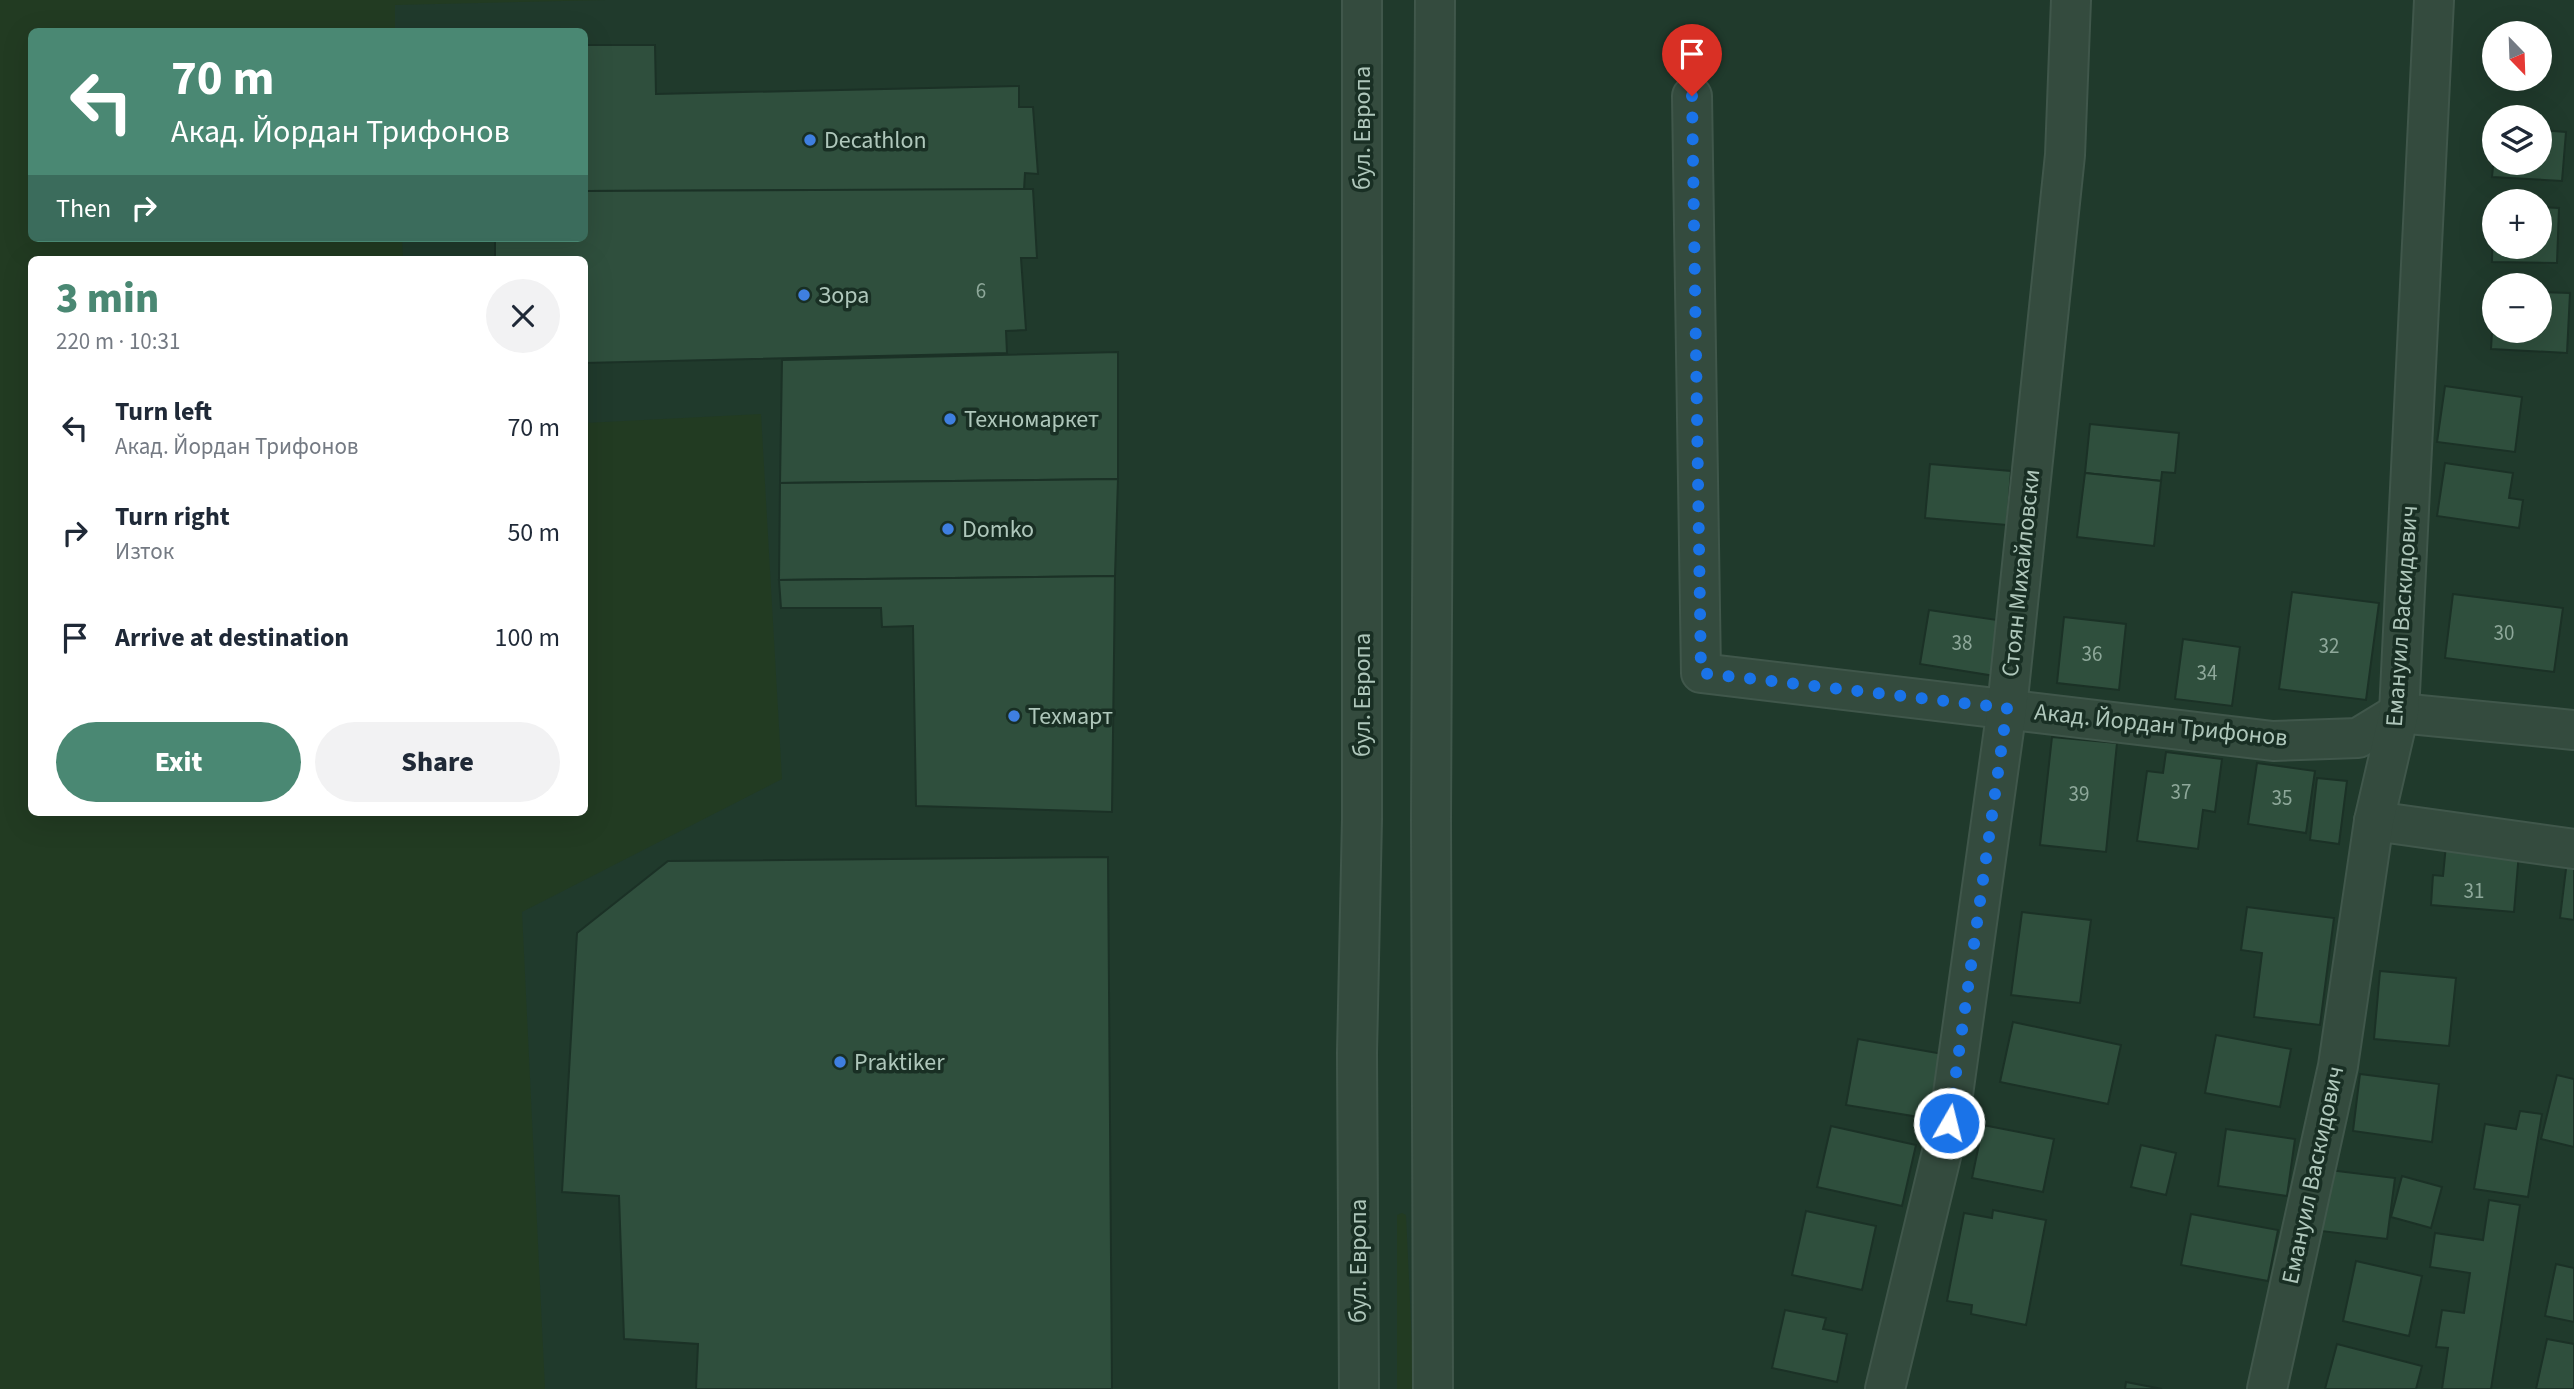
<!DOCTYPE html>
<html lang="en">
<head>
<meta charset="utf-8">
<style>
	:root { --surface:#fff; --page:#f2f2f3; --text:#1f2937; --muted:#747a83; --accent:#4a8873 }
	body { margin:0; font-family:"Source Sans 3",sans-serif; background:var(--page); color:var(--text); height:100vh; display:flex; flex-direction:column; font-size:26px; white-space:nowrap }
	* { box-sizing:border-box; margin:0 }
	p { font-size:23px; color:var(--muted) }
	.icon { flex:none; width:38px; height:38px; fill:none; stroke:currentColor; stroke-width:2; stroke-linecap:round; stroke-linejoin:round }
	.map { position:relative; flex:1; overflow:hidden }
	.panel { position:absolute; left:28px; top:256px; width:560px; height:560px; display:flex; flex-direction:column; background:var(--surface); border-radius:10px; box-shadow:0 7px 28px #0002 }
	.panel>* { flex:none }
	.top-card { position:absolute; left:28px; top:28px; width:560px; height:214px; border-radius:10px; box-shadow:0 7px 28px #0002; background:#4a8873; color:#fff; overflow:hidden }
	.needle { width:46px; rotate:157deg }
	.fabs { position:absolute; left:2482px; top:21px; display:grid; gap:14px }
	.fabs a { display:grid; place-items:center; width:70px; height:70px; border-radius:50%; background:var(--surface); box-shadow:0 7px 28px #0002; font-size:35px }
	.pin { position:absolute; display:grid; place-items:center; width:60px; height:60px; color:#fff; margin:-72px -30px; border-radius:50% 50% 50% 0; rotate:-45deg; box-shadow:0 0 7px #0007 }
	.pin .icon { rotate:45deg }
	.me { position:absolute; width:77px; margin:-38px; rotate:8deg; stroke-linejoin:round; filter:drop-shadow(0 0 5px #0008) }
	.turn { display:flex; align-items:center; gap:24px; height:147px; padding:0 28px; font-size:32px }
	.turn .icon { width:91px; height:91px; stroke-width:2.5 }
	.turn b { display:block; font-size:49px; line-height:60px }
	.then { display:flex; align-items:center; height:66px; padding:0 28px; background:#0003; gap:14px; font-size:26px }
	.round { display:grid; place-items:center; flex:none; width:74px; height:74px; border-radius:37px; background:var(--page) }
	.overview { display:flex; align-items:center; justify-content:space-between; height:119px; padding:0 28px }
	h1 { font-size:42px; font-weight:800; line-height:52px; color:var(--accent) }
	.action { display:flex; gap:14px; margin-top:auto; padding:14px 28px }
	.action a { flex:1; height:80px; border-radius:42px; background:var(--accent); color:#fff; font-size:28px; font-weight:800; line-height:80px; text-align:center }
	.action a+a { background:var(--page); color:var(--text) }
	ul { padding:0; list-style:none }
	li { display:flex; align-items:center; gap:21px; height:105px; padding:0 28px }
	li div { flex:1 }
	li b { display:block; font-size:26px }
	li em { font-style:normal }
	.map>svg:first-child { display:block }
	.green { fill:#223b22 }
	.building { fill:#2f4f3d; stroke:#1b3126; stroke-width:2 }
	.lines { fill:none; stroke-linecap:round; stroke-linejoin:round }
	.minor-casing { stroke:#40574b; stroke-width:42 }
	.minor { stroke:#344b3e; stroke-width:38 }
	.route { stroke:#1a73e8; stroke-width:12; stroke-dasharray:0 21.6 }
	.shop-dot { fill:#3f7fe0; stroke:#192f24; stroke-width:2.5 }
	.labels { text-anchor:middle; dominant-baseline:central; stroke-width:7; stroke-linejoin:round; paint-order:stroke }
	.number-label { font-size:21px; fill:#8ea89a }
	.street-label { font-size:24px; fill:#afc7bb; stroke:#192f24 }
	.poi-label { font-size:24px; fill:#afc7bb; stroke:#192f24; text-anchor:start }
</style>
</head>
<body>
<div class="map">
<svg width="2574" height="1389" viewBox="0 0 2574 1389">
	<rect width="100%" height="100%" fill="#203a2c"/>
	<g class="green">
		<polygon points="0,0 607,0 395,5 395,31 32,32 32,238 402,238 403,259 32,259 32,812 584,812 585,423 761,414 782,779 522,912 545,1389 0,1389"/>
		<polygon points="1402,1213 1406,1215 1414,1389 1397,1389 1397,1215"/>
	</g>
	<g class="building">
		<polygon points="584,45 655,45 656,94 1019,86 1019,107 1033,107 1038,174 1025,173 1024,190 584,191"/>
		<polygon points="2539,130 2566,132 2562,181 2492,177 2494,156 2494,163 2539,163"/>
		<polygon points="1033,189 1037,258 1021,258 1026,330 1006,331 1007,353 584,363 584,259 495,259 495,238 584,238 584,191"/>
		<polygon points="2493,206 2494,247 2539,247 2539,207 2559,208 2557,263 2492,262"/>
		<polygon points="2539,292 2570,293 2567,353 2491,349 2494,298 2494,331 2539,331"/>
		<polygon points="1118,352 1118,479 780,483 782,360"/>
		<polygon points="2445,386 2522,397 2515,452 2437,442"/>
		<polygon points="2090,424 2179,433 2175,473 2162,472 2161,481 2085,473"/>
		<polygon points="2445,463 2513,473 2509,498 2523,500 2519,528 2437,516"/>
		<polygon points="1930,464 2011,471 2007,525 1925,518"/>
		<polygon points="2085,473 2161,481 2154,546 2077,537"/>
		<polygon points="1118,479 1115,576 779,580 780,483"/>
		<polygon points="1115,576 1112,812 916,806 913,626 882,627 881,608 781,608 779,580"/>
		<polygon points="2292,592 2379,603 2366,700 2279,689"/>
		<polygon points="2453,594 2563,608 2554,672 2445,658"/>
		<polygon points="1929,610 2004,621 1995,676 1920,664"/>
		<polygon points="2064,617 2126,624 2119,690 2057,683"/>
		<polygon points="2183,639 2240,647 2232,706 2175,699"/>
		<polygon points="2052,737 2117,743 2106,852 2040,845"/>
		<polygon points="2166,752 2222,759 2215,812 2203,810 2198,849 2137,841 2147,771 2163,773"/>
		<polygon points="2257,763 2315,771 2306,833 2248,824"/>
		<polygon points="2317,778 2347,781 2339,844 2310,840"/>
		<polygon points="2446,845 2519,852 2514,912 2431,905 2433,875 2443,876"/>
		<polygon points="1108,857 1112,1389 696,1389 698,1344 624,1339 619,1196 562,1192 577,933 668,861"/>
		<polygon points="2567,861 2574,862 2574,920 2560,918"/>
		<polygon points="2247,907 2334,918 2320,1025 2254,1017 2262,953 2241,950"/>
		<polygon points="2022,912 2091,920 2080,1003 2011,995"/>
		<polygon points="2380,971 2456,978 2449,1046 2374,1039"/>
		<polygon points="2013,1022 2121,1045 2108,1104 2000,1082"/>
		<polygon points="2216,1035 2291,1049 2280,1107 2205,1093"/>
		<polygon points="1858,1039 1943,1054 1931,1119 1846,1105"/>
		<polygon points="2360,1074 2439,1084 2432,1142 2353,1131"/>
		<polygon points="2557,1075 2574,1079 2574,1147 2541,1139"/>
		<polygon points="2520,1111 2542,1114 2528,1197 2474,1189 2485,1124 2516,1129"/>
		<polygon points="1983,1125 2054,1139 2043,1192 1972,1178"/>
		<polygon points="1831,1126 1916,1145 1902,1206 1817,1187"/>
		<polygon points="2226,1129 2295,1139 2287,1196 2218,1186"/>
		<polygon points="2141,1145 2176,1153 2166,1195 2131,1187"/>
		<polygon points="2329,1170 2395,1178 2387,1239 2321,1231"/>
		<polygon points="2402,1176 2442,1187 2431,1228 2391,1217"/>
		<polygon points="2489,1200 2520,1205 2491,1389 2442,1389 2448,1348 2436,1347 2442,1310 2464,1313 2470,1273 2430,1267 2435,1233 2483,1240"/>
		<polygon points="1993,1210 2046,1220 2026,1325 1971,1314 1972,1305 1947,1301 1964,1213 1992,1218"/>
		<polygon points="1806,1211 1876,1226 1862,1290 1792,1275"/>
		<polygon points="2191,1214 2278,1230 2268,1281 2181,1265"/>
		<polygon points="2356,1261 2422,1276 2409,1336 2343,1321"/>
		<polygon points="2556,1264 2574,1268 2574,1322 2545,1316"/>
		<polygon points="1785,1310 1826,1318 1823,1329 1847,1334 1837,1382 1772,1368"/>
		<polygon points="2547,1339 2574,1344 2574,1389 2536,1389"/>
		<polygon points="2337,1344 2422,1366 2416,1389 2325,1389"/>
		<polygon points="2126,1382 2162,1389 2125,1389"/>
	</g>
	<g class="lines">
		<g class="minor-casing">
			<g id="minor">
				<polyline points="1692,96 1701,673 2273,741 2358,738 2399,713 2574,730"/>
				<polyline points="2374,821 2574,849"/>
				<polyline points="1359,1389 1357,1053 1362,819 1362,0"/>
				<polyline points="1433,1389 1431,820 1435,0"/>
				<polyline points="1885,1389 1949,1123 2007,708 2065,155 2071,0"/>
				<polyline points="2267,1389 2338,1066 2374,821 2399,713 2434,0"/>
			</g>
		</g>
		<use href="#minor" class="minor"/>
	</g>
	<g class="lines">
		<polyline class="route" points="1692,96 1701,673 2007,708 1949,1123"/>
	</g>
	<g class="shop-dot">
		<circle cx="810" cy="140" r="7"/>
		<circle cx="804" cy="295" r="7"/>
		<circle cx="950" cy="419" r="7"/>
		<circle cx="948" cy="529" r="7"/>
		<circle cx="1014" cy="716" r="7"/>
		<circle cx="840" cy="1062" r="7"/>
	</g>
	<g class="labels">
		<g class="number-label">
			<text x="981" y="291">6</text>
			<text x="2504" y="633">30</text>
			<text x="1962" y="643">38</text>
			<text x="2329" y="646">32</text>
			<text x="2092" y="654">36</text>
			<text x="2207" y="673">34</text>
			<text x="2181" y="792">37</text>
			<text x="2079" y="794">39</text>
			<text x="2282" y="798">35</text>
			<text x="2474" y="891">31</text>
		</g>
		<g class="street-label">
			<text transform="translate(1362 128) rotate(-90)">бул. Европа</text>
			<text transform="translate(2021 573) rotate(-84)">Стоян Михайловски</text>
			<text transform="translate(2402 616) rotate(-86)">Емануил Васкидович</text>
			<text transform="translate(1362 695) rotate(-90)">бул. Европа</text>
			<text transform="translate(2161 725) rotate(6)">Акад. Йордан Трифонов</text>
			<text transform="translate(2313 1175) rotate(-78)">Емануил Васкидович</text>
			<text transform="translate(1358 1261) rotate(-90)">бул. Европа</text>
		</g>
		<g class="poi-label">
			<text x="824" y="140">Decathlon</text>
			<text x="818" y="295">Зора</text>
			<text x="964" y="419">Техномаркет</text>
			<text x="962" y="529">Domko</text>
			<text x="1028" y="716">Техмарт</text>
			<text x="854" y="1062">Praktiker</text>
		</g>
	</g>
</svg>
<div class="fabs">
<a><svg class="needle" viewBox="-14 -14 28 28"><path d="M0-13l5 13h-10z" fill="#e53935"/><path d="M0 13l5-13h-10z" fill="#747a83"/></svg></a>
<a><svg class="icon" aria-label="layers" viewBox="0 0 24 24"><path d="M12 4l9 5-9 5-9-5zM3 14l9 5 9-5"/></svg></a>
<a>+</a>
<a>−</a>
</div>
<div class="pin" style="left:1692px;top:96px;background:#d93025"><svg class="icon" aria-label="arrive" viewBox="0 0 24 24"><path d="M6 21V4h12l-3 4 3 4H6"/></svg></div>
<svg class="me" style="left:1949px;top:1123px" viewBox="-20 -20 40 40"><circle r="17" fill="#1a73e8" stroke="#fff" stroke-width="3"/><path d="M0-11L8 9 0 5-8 9z" fill="#fff"/></svg>
<div class="top-card">
<div class="turn"><svg class="icon" aria-label="left" viewBox="0 0 24 24"><path d="M17 20v-9H6M10 6l-5 5 5 5"/></svg><div><b>70 m</b>Акад. Йордан Трифонов</div></div>
<div class="then">Then<svg class="icon" aria-label="right" viewBox="0 0 24 24"><path d="M7 20v-9h11M14 6l5 5-5 5"/></svg></div>
</div>
<section class="panel">
<div class="overview"><div><h1>3 min</h1><p>220 m · 10:31</p></div><a class="round"><svg class="icon" aria-label="close" viewBox="0 0 24 24"><path d="M6 6l12 12M18 6L6 18"/></svg></a></div>
<ul>
<li><svg class="icon" aria-label="left" viewBox="0 0 24 24"><path d="M17 20v-9H6M10 6l-5 5 5 5"/></svg><div><b>Turn left</b><p>Акад. Йордан Трифонов</p></div><em>70 m</em></li>
<li><svg class="icon" aria-label="right" viewBox="0 0 24 24"><path d="M7 20v-9h11M14 6l5 5-5 5"/></svg><div><b>Turn right</b><p>Изток</p></div><em>50 m</em></li>
<li><svg class="icon" aria-label="arrive" viewBox="0 0 24 24"><path d="M6 21V4h12l-3 4 3 4H6"/></svg><div><b>Arrive at destination</b></div><em>100 m</em></li>
</ul>
<div class="action"><a>Exit</a><a>Share</a></div>
</section>
</div>
</body>
</html>
